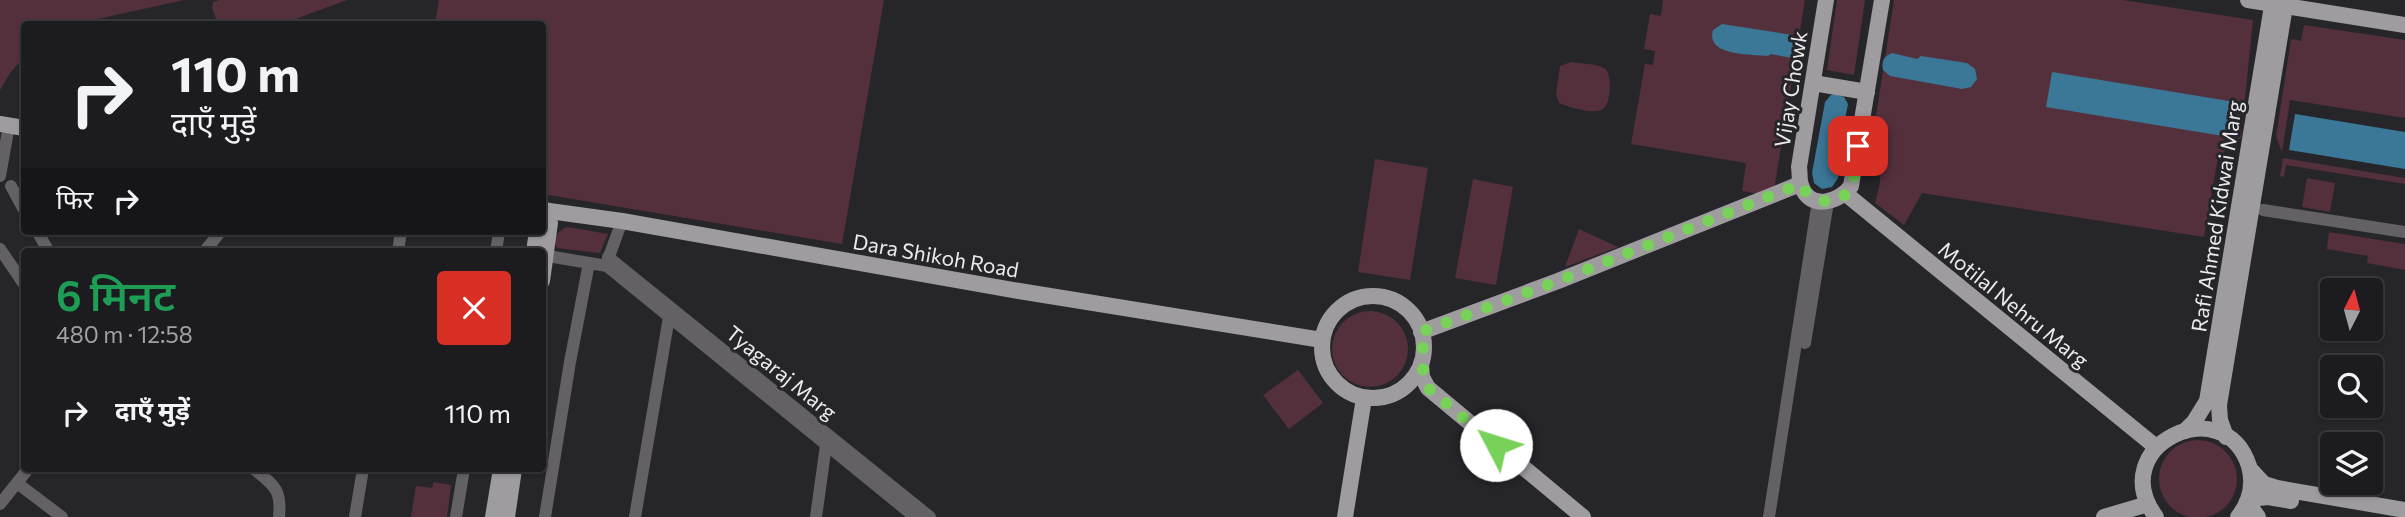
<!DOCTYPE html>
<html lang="hi">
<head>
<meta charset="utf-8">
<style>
	:root { --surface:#1c1c20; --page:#252529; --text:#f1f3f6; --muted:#a0a1a5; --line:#3a3a3e }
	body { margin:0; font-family:Commissioner,"Noto Sans Devanagari",sans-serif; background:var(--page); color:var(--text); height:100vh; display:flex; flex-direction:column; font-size:26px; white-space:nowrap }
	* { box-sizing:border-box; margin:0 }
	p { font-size:23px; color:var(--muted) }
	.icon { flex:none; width:38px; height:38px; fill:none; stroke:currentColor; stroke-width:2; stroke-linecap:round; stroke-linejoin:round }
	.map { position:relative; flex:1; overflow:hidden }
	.panel { position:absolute; left:21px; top:248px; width:525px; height:224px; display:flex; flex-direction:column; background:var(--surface); border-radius:7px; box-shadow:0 2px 5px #0004,0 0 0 2px var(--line) }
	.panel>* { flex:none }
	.top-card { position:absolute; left:21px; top:21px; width:525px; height:214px; border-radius:7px; box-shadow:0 2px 5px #0004,0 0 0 2px var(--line); background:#1c1c20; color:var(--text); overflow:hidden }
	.needle { width:46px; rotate:6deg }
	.fabs { position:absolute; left:2320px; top:278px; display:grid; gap:14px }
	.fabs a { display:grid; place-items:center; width:63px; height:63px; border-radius:7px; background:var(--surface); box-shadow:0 2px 5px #0004,0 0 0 2px var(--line); font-size:35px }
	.pin { position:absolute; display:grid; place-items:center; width:60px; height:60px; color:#fff; margin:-30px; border-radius:14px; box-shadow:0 4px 10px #0006 }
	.me { position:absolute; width:77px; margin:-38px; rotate:310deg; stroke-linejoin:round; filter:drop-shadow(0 0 5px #0008) }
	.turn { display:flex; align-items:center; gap:24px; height:147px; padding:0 35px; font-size:32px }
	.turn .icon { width:91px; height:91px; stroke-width:2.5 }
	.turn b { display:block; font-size:49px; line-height:60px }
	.then { display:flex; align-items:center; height:66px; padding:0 35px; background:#0003; gap:14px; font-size:26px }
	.round { display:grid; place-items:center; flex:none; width:74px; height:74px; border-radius:7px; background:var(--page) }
	.headline { display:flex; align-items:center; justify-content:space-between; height:119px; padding:0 35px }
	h1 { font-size:42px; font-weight:600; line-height:52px; color:#1e9e55 }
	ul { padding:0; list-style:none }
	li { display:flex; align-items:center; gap:21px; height:91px; padding:0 35px }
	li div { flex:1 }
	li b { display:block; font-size:26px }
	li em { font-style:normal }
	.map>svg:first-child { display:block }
	.green { fill:#54303d }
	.water { fill:#3b7796 }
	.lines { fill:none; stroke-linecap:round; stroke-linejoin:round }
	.minor { stroke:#636163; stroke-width:12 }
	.major { stroke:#9f9c9f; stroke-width:16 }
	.route { stroke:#78d158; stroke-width:12; stroke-dasharray:0 21.6 }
	.labels { text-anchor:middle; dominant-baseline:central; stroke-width:6; stroke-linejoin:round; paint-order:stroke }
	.street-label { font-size:21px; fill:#ebeaed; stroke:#26252a }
</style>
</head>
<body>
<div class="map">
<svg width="2405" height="517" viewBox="0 0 2405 517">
	<rect width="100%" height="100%" fill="#26252a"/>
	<g class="green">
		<polygon points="0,0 184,0 75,24 24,24 24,57 10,73 0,90"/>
		<polygon points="219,0 347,0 282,24 218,24 212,8 213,2"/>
		<polygon points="439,0 884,0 842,244 543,194 542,24 435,24"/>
		<polygon points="1663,0 1805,0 1773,196 1742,191 1746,163 1631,144 1645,64 1653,65 1655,51 1644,49 1650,14 1661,16"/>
		<polygon points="1837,0 1865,0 1854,75 1827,70"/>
		<path d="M 1894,0 L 2123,0 L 2253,20 L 2241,138 L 2218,157 L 2204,237 L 1922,193 L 1904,225 L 1875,203 C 1882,179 1883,171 1871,148 Z"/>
		<polygon points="2304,25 2405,40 2405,118 2290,100 2282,152 2276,137 2291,39 2301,41"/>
		<path d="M 1571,62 C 1580,64 1596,63 1604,68 C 1613,73 1611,104 1603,109 C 1593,115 1569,107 1559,103 L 1556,94 L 1560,66 Z"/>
		<polygon points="2283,158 2405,178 2405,184 2286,165 2284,177 2280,176"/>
		<polygon points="1375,159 1428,168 1410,280 1358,272"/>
		<polygon points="2307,178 2335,183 2330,212 2302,207"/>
		<polygon points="1473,179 1513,187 1496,285 1455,278"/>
		<path d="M 568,227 L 608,234 L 600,253 L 557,248 C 552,238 558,230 568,227 Z"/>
		<polygon points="1579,229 1618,247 1565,267"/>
		<polygon points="2329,232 2405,244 2405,270 2367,263 2368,256 2327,249"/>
		<circle cx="1370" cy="349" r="38"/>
		<polygon points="1298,370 1323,403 1289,429 1263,395"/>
		<circle cx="2198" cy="479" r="39"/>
		<polygon points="434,482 451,485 447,517 411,517 416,486 432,488"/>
	</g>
	<g class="water">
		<path d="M 1722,24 L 1799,36 L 1805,42 C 1811,67 1785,56 1771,54 L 1768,56 C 1751,54 1705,56 1713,30 Z"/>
		<path d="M 1892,53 L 1917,59 L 1921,56 L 1967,63 L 1975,69 L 1977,79 L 1971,87 L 1962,89 L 1890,76 L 1883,70 C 1881,61 1884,56 1892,53 Z"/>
		<polygon points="2052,72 2235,102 2229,137 2046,107"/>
		<polygon points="1835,94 1844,97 1848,104 1843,129 1845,133 1838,178 1832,187 1822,189 1814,183 1812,173 1825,102 1831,95"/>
		<polygon points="2295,114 2405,132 2405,169 2289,150"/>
	</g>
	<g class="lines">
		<g class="minor">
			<polyline points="0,176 9,125"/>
			<polyline points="11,186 24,210"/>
			<polyline points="2263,210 2405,232"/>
			<polyline points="37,231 49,252"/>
			<polyline points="0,249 24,284"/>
			<polyline points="204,252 221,231"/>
			<polyline points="398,252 401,231"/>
			<polyline points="496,252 499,231"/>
			<polyline points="542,255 607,266 915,517"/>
			<polyline points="608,257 930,517"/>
			<polyline points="607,262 622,221"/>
			<polyline points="1805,343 1828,202"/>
			<path d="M 254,469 C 274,485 282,490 279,517"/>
			<polyline points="17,483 62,517"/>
			<polyline points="0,504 28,469"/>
			<polyline points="355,517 363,469"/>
			<polyline points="456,517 464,469"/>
			<polyline points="545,517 570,362 589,263"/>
			<polyline points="635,517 669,317"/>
			<polyline points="816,517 826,445"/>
			<polyline points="1769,517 1818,201"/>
		</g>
		<g class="major">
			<path d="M 1826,0 L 1799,167 C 1800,173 1799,180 1801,185 C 1809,211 1839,203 1851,186 L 1882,0"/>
			<polyline points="2248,0 2405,25"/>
			<polyline points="1813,83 1867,92"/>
			<polyline points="0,124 24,128"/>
			<polyline points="1846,194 2156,447"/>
			<polyline points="542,210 622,221 1019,291 1322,340"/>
			<polyline points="534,252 537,231"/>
			<polyline points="542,281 550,223 546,210"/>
			<circle cx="1373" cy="347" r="51"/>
			<polyline points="1421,332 1558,281 1800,184"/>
			<polyline points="1421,364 1422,377 1428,388 1583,517"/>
			<polyline points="2185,431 2194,422 2207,401 2273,0"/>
			<polyline points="2226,437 2220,420 2219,405 2286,0"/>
			<polyline points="2250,469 2264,484 2277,488 2405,510"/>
			<polyline points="2249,499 2268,497 2291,501"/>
			<polyline points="2247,502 2258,517"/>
			<polyline points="493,517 501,469"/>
			<polyline points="507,517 514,469"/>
			<polyline points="1345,517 1364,398"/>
			<polyline points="2104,517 2148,504"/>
			<path d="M 2156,517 C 2103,446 2224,388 2249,466 C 2254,484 2250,502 2238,517"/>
		</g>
	</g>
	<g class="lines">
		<path class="route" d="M 1496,445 L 1428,388 C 1418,367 1426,353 1421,332 L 1558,281 L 1800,184 C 1811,204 1842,210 1852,184 C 1856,173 1856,158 1858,146"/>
	</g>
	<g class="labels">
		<g class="street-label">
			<text transform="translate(1790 89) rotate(-81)">Vijay Chowk</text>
			<text transform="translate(2216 216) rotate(-81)">Rafi Ahmed Kidwai Marg</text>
			<text transform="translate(936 255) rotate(10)">Dara Shikoh Road</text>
			<text transform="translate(2014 304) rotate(39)">Motilal Nehru Marg</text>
			<text transform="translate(782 372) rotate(39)">Tyagaraj Marg</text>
		</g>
	</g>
</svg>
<div class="fabs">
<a><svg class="needle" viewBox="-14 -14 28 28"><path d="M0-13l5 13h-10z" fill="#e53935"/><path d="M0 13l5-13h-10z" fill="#a0a1a5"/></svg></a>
<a><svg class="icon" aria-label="search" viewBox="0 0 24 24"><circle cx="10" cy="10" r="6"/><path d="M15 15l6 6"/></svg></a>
<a><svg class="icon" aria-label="layers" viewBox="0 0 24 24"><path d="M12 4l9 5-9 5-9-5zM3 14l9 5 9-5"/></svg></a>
</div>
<div class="pin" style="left:1858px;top:146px;background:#d93025"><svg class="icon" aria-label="arrive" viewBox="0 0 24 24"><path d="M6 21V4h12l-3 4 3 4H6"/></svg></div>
<svg class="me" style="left:1496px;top:445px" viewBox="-20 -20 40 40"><circle r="19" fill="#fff"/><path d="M0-13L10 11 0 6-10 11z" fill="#78d158"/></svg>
<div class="top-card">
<div class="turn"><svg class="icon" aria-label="right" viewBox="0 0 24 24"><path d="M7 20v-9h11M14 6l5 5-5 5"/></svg><div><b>110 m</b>दाएँ मुड़ें</div></div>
<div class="then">फिर<svg class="icon" aria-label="right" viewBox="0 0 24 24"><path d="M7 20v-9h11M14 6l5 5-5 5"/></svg></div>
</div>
<section class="panel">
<div class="headline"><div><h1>6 मिनट</h1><p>480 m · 12:58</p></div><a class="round" style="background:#d93025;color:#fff"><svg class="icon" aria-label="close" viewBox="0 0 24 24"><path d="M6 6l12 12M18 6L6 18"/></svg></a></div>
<ul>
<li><svg class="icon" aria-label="right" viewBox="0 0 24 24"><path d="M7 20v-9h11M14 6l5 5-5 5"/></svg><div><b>दाएँ मुड़ें</b></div><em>110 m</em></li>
</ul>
</section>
</div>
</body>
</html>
